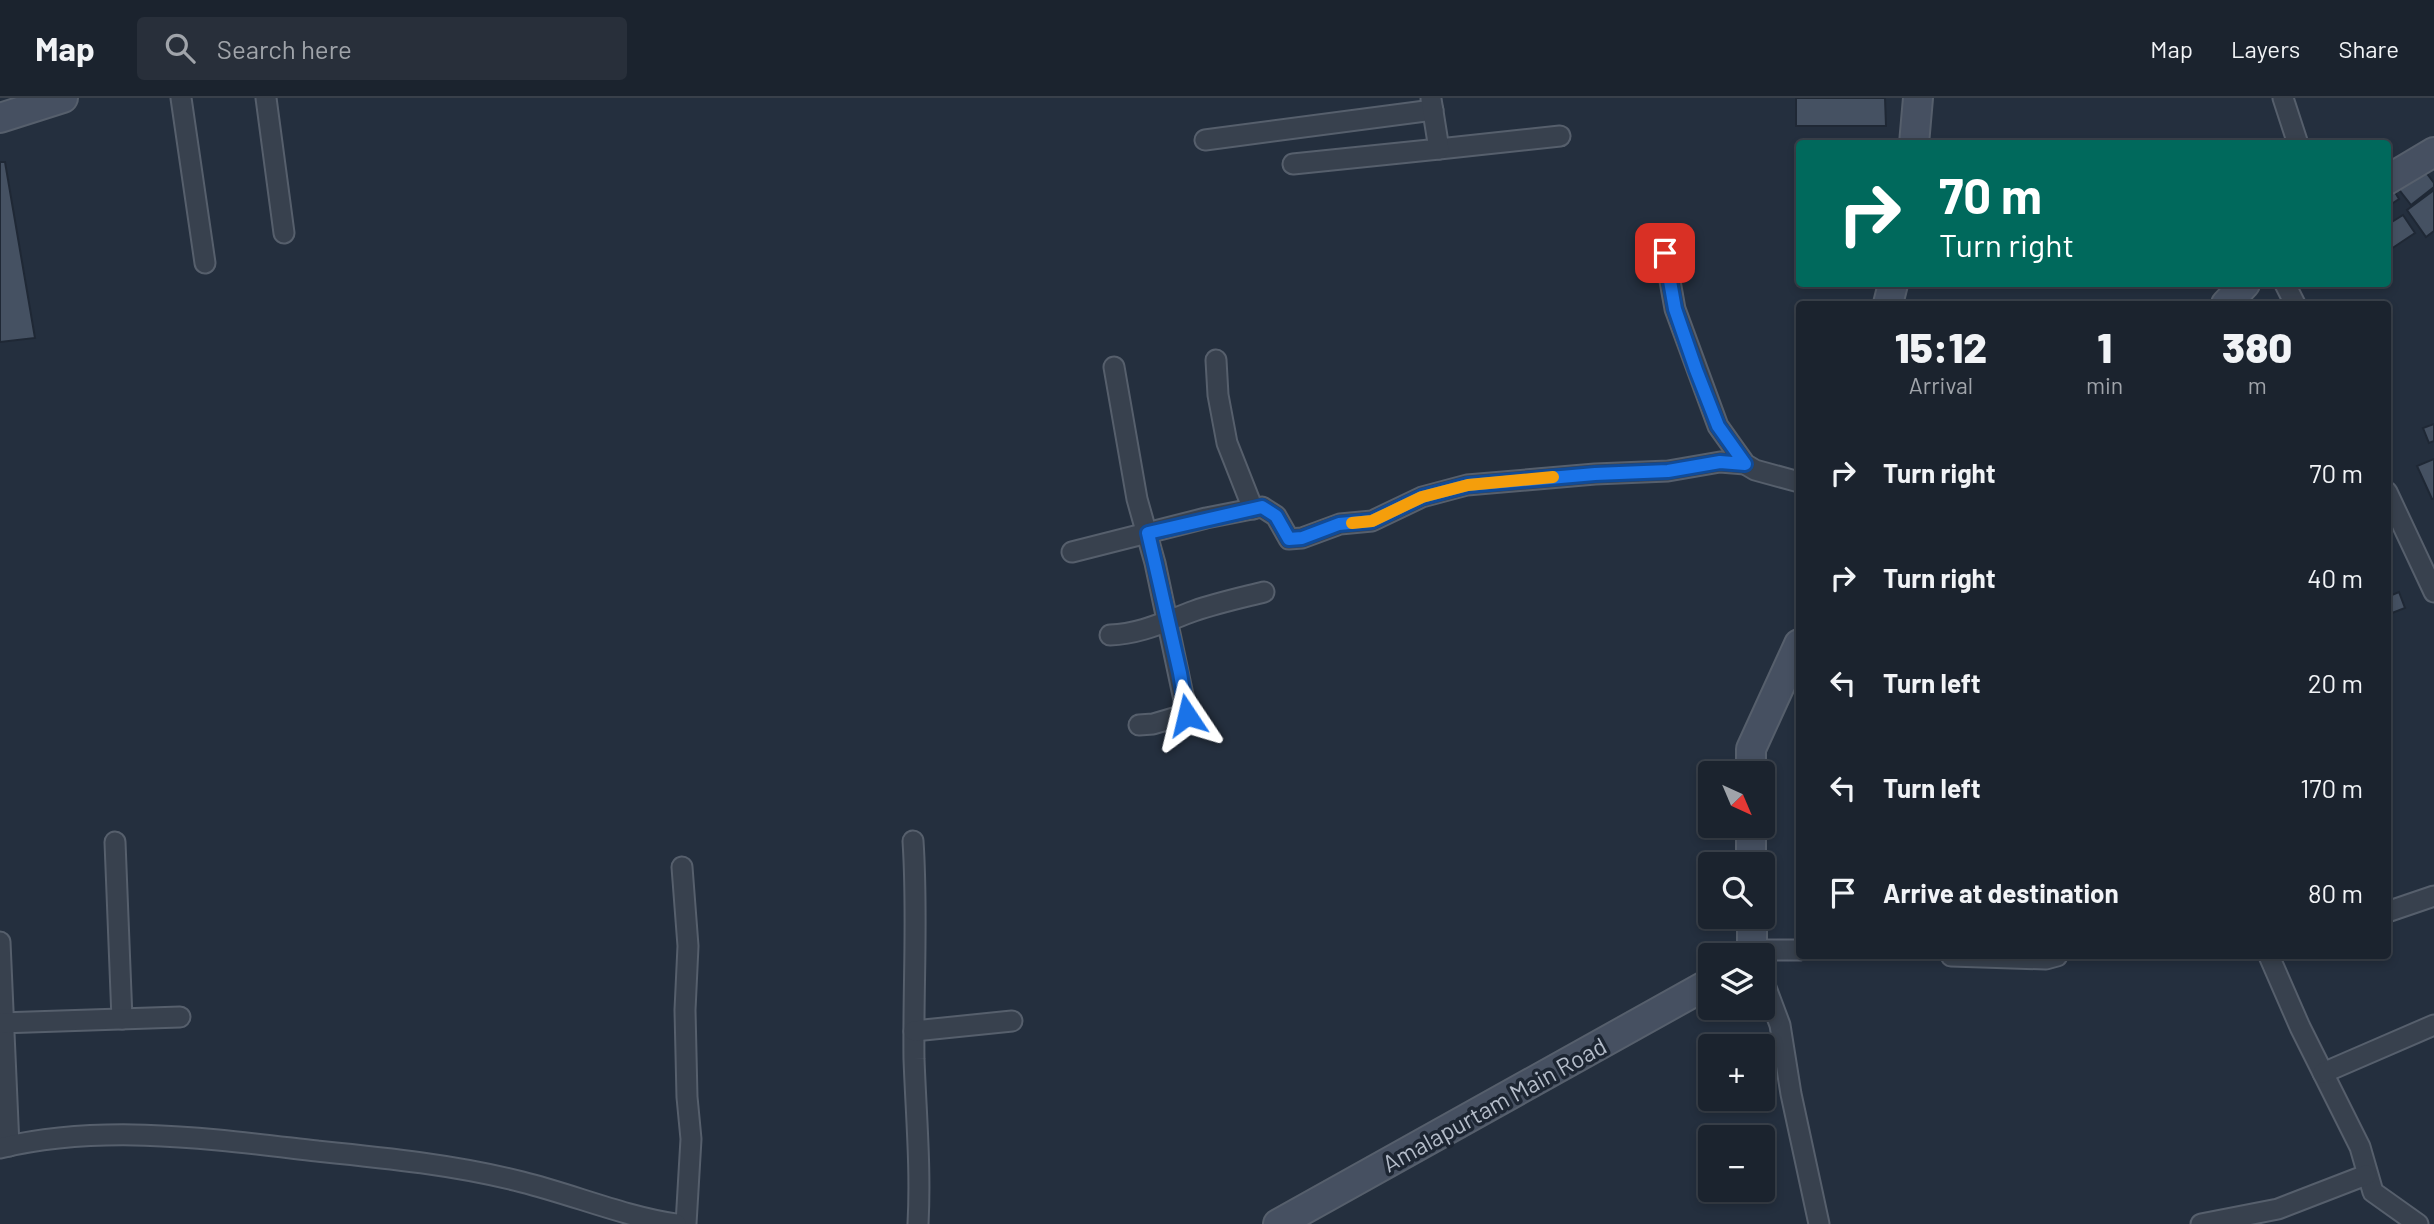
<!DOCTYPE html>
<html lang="en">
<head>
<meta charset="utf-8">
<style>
	:root { --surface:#1b232e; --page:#282f3a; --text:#f1f3f6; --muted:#a0a4aa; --line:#39404a }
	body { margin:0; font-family:Barlow,sans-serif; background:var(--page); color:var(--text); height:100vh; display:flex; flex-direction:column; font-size:26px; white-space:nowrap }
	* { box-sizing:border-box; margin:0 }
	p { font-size:23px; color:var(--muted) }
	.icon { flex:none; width:38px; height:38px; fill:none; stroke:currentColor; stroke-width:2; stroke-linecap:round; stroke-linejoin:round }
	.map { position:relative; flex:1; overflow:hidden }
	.sheet { position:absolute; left:1796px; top:203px; width:595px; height:658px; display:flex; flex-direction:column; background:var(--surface); border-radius:7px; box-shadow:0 4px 10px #0003,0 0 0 2px var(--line) }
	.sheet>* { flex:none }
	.top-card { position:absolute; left:1796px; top:42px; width:595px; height:147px; border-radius:7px; box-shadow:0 4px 10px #0003,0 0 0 2px var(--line); background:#00695c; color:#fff; overflow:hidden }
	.needle { width:46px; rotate:136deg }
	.fabs { position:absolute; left:1698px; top:663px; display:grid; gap:14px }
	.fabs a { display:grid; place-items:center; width:77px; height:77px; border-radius:7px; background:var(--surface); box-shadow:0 4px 10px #0003,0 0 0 2px var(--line); font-size:35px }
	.pin { position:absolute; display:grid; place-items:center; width:60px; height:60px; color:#fff; margin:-30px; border-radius:14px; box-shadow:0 4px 10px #0006 }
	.me { position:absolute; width:77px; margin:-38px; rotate:350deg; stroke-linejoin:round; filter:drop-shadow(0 0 5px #0008) }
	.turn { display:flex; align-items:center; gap:24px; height:147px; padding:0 28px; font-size:32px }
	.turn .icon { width:91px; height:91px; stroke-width:2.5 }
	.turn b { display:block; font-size:49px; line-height:60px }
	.eta { display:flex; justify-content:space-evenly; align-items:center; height:119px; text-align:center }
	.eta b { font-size:42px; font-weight:800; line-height:49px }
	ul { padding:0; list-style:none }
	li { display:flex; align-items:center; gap:21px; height:105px; padding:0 28px }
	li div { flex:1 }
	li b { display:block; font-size:26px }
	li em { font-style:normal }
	header { display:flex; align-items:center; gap:42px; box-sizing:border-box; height:98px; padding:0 35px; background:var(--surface); border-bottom:2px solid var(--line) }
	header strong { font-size:33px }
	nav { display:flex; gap:38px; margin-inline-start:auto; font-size:24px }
	.search { width:490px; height:63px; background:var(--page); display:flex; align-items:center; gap:18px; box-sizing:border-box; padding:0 24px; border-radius:7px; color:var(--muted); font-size:26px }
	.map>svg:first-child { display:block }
	.building { fill:#455162; stroke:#1f2835; stroke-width:2 }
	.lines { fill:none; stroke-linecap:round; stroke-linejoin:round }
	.street-casing { stroke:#565f6c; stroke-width:23 }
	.secondary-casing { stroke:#565f6c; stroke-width:32 }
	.street { stroke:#38414e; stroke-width:19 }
	.secondary { stroke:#465061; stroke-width:28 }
	.route-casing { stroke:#114b97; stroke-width:18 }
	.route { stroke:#1a73e8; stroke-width:12 }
	.slow { stroke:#f59e0b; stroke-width:12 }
	.labels { text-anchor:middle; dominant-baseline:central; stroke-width:7; stroke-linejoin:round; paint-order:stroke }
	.street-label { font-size:24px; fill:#b4bcc9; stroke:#1d2633 }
</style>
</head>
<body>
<header>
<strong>Map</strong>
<div class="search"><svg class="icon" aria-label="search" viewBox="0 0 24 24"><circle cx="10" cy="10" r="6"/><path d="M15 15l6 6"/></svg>Search here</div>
<nav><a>Map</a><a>Layers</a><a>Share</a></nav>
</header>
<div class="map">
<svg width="2434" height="1126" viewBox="0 0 2434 1126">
	<rect width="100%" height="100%" fill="#242f3e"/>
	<g class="building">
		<polygon points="1796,0 1885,0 1886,28 1796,28"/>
		<polygon points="0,64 5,64 35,240 0,244"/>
		<polygon points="2422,69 2434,85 2434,89 2411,107 2397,89"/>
		<polygon points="2392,89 2399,101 2387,109 2387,92"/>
		<polygon points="2434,92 2434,133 2426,139 2407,112"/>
		<polygon points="2403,117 2415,135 2388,153 2387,127"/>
		<polygon points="2434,326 2434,343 2429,345 2423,330"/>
		<polygon points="2434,361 2434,401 2432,401 2417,368"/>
		<polygon points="2399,494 2405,510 2387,517 2387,499"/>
	</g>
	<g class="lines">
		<g class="street-casing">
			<g id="street">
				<polyline points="181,0 205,165"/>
				<polyline points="266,0 284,135"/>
				<polyline points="2283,0 2298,46"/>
				<polyline points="1205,42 1433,12"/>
				<polyline points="1439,51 1560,38"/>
				<polyline points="1293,66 1439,51 1431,1"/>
				<polyline points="1665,155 1675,211 1718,328 1745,366 1755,372 1799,384"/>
				<polyline points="2285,186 2295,206"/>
				<polyline points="1216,262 1218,297 1227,345 1253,411"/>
				<polyline points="1114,269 1137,401 1155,465 1187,616 1153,626 1139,627"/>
				<polyline points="2387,394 2434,494"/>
				<polyline points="1072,454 1206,420 1262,409 1276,418 1289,441 1302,440 1340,426 1372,423 1422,399 1467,387 1595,376 1668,373 1720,364 1745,366"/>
				<path d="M 1110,537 C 1141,536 1166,523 1194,513 C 1217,505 1240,500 1264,494"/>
				<path d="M 913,743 C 918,816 913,888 914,961 C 916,1016 921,1071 918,1126"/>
				<polyline points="115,744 122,921"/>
				<polyline points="682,769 688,848 685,912 687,999 691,1041 686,1126"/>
				<polyline points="2387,814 2434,798"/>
				<polyline points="0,844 9,1048"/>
				<polyline points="1754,858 1752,852 1799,852"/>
				<polyline points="1951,858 2046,861 2057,858"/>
				<polyline points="2269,858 2300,929 2360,1049 2373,1094 2418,1126"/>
				<polyline points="1762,879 1780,927 1791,996 1819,1126"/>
				<polyline points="0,925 180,919"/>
				<polyline points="914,933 1012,923"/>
				<polyline points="2323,975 2434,927"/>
				<path d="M 0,1050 C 104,1025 212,1041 317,1053 C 386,1060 456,1067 522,1084 C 574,1097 623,1118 676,1126"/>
				<polyline points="2201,1126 2278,1111 2366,1077"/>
			</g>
		</g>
		<g class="secondary-casing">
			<g id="secondary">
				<polyline points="0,20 63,0"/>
				<polyline points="1914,46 1918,0"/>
				<polyline points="2387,82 2434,54"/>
				<polyline points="1888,206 1893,186"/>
				<polyline points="2226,206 2245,186"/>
				<polyline points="1751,676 1751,651 1799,546"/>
				<polyline points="1751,728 1751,766"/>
				<polyline points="1747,858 1752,852 1752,819"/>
				<polyline points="1278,1126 1710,885"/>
			</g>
		</g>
		<use href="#street" class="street"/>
		<use href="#secondary" class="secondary"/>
	</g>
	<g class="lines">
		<g class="route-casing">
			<polyline id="route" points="1187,617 1180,575 1148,435 1262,409 1276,418 1289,441 1302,440 1339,426 1372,423 1422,399 1468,387 1595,376 1668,373 1720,364 1745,366 1718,328 1696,272 1675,211 1665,155"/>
		</g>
		<use href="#route" class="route"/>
		<polyline class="slow" points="1352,425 1372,423 1422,399 1468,387 1553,379"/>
	</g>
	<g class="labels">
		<g class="street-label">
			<text transform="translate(1494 1006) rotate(-29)">Amalapurtam Main Road</text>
		</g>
	</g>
</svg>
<div class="fabs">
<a><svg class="needle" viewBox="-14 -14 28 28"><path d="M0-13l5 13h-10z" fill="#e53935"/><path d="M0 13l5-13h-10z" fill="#a0a4aa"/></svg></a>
<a><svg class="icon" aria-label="search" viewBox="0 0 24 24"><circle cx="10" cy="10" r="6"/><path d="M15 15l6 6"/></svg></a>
<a><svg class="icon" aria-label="layers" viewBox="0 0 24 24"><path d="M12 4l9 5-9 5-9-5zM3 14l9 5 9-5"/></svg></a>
<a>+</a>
<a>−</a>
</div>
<div class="pin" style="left:1665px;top:155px;background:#d93025"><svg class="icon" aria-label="arrive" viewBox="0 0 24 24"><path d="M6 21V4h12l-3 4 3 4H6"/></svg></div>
<svg class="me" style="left:1187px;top:617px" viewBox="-20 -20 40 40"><path d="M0-17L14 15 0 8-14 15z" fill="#1a73e8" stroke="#fff" stroke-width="4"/></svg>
<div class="top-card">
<div class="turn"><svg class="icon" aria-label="right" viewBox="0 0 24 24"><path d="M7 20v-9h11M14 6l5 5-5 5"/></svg><div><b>70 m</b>Turn right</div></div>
</div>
<section class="sheet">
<div class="eta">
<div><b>15:12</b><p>Arrival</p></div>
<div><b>1</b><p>min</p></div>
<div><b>380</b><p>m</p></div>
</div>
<ul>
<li><svg class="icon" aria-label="right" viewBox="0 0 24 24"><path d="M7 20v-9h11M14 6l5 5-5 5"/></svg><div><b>Turn right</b></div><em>70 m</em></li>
<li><svg class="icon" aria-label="right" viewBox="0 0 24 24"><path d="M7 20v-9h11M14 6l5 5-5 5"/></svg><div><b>Turn right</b></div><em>40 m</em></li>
<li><svg class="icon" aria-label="left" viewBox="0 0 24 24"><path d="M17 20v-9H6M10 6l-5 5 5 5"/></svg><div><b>Turn left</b></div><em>20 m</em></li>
<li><svg class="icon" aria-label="left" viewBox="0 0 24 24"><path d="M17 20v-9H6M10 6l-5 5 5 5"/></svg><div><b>Turn left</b></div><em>170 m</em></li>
<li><svg class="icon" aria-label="arrive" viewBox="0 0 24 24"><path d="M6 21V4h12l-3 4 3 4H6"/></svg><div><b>Arrive at destination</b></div><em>80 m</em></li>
</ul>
</section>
</div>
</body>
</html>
